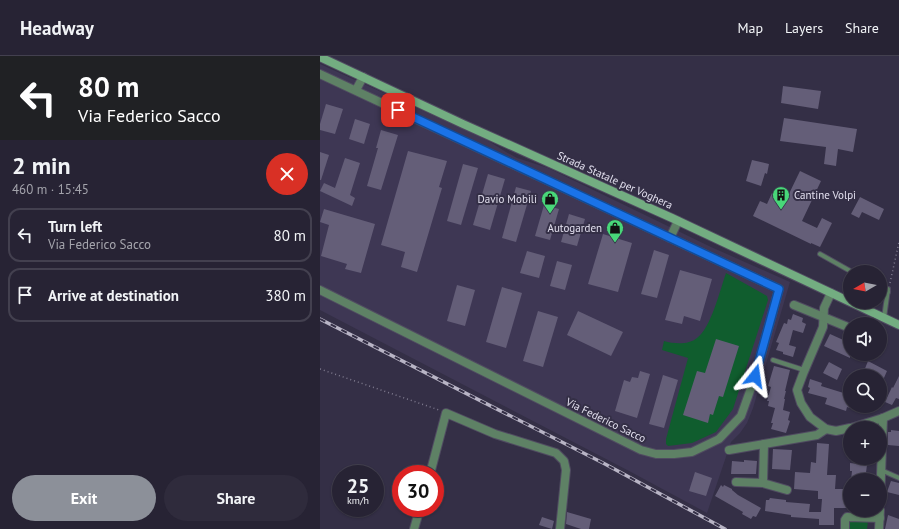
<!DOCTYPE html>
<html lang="en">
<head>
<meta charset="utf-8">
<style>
	:root { --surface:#272334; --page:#2f2b3c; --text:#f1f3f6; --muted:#a4a4ac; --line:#43404f; --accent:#8c9099 }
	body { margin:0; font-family:"PT Sans",sans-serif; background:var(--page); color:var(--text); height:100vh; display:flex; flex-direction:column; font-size:15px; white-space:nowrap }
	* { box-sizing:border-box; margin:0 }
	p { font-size:13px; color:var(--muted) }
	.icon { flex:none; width:22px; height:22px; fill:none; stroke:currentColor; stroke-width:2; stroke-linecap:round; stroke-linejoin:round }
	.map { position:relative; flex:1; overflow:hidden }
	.side { display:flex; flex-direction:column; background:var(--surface); width:320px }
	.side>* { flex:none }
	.hud { background:#202124; color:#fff; overflow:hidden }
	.needle { width:26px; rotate:261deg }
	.tools { position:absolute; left:523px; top:209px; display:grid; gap:8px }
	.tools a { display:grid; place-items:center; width:44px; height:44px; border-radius:50%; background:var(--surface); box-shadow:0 1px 3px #0004,0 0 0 1px var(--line); font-size:20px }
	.speed { position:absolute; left:12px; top:409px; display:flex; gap:8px; font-size:20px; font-weight:700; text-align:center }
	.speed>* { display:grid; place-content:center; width:52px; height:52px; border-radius:50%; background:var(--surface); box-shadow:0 1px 3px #0004,0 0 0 1px var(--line); line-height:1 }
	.speed small { font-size:10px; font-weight:400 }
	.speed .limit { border:6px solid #d22; background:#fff; color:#111 }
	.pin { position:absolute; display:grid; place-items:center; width:34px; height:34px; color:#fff; margin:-17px; border-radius:8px; box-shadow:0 2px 6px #0006 }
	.me { position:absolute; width:44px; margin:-22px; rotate:15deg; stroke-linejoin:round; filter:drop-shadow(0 0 3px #0008) }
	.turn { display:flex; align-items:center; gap:14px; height:84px; padding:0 12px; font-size:18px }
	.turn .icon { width:52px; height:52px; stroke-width:2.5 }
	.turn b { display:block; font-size:28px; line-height:34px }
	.round { display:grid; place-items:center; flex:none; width:42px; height:42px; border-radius:21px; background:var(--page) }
	.headline { display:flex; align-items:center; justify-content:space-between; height:68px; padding:0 12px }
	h1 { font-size:24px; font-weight:800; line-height:30px }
	.button { display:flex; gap:8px; margin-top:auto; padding:8px 12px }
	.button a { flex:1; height:46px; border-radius:24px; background:var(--accent); color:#fff; font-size:16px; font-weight:800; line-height:46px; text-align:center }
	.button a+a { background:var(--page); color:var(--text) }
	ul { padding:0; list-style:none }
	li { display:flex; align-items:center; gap:12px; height:54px; margin:0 8px 6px; padding:0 4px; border:2px solid var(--line); border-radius:12px }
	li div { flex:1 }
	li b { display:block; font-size:15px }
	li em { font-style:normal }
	header { display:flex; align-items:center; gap:24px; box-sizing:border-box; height:56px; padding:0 20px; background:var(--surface); border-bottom:1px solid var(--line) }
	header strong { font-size:19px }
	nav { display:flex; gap:22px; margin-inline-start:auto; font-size:14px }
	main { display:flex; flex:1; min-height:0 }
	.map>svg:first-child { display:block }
	.built { fill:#3e3754 }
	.green { fill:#105d2e }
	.building { fill:#645e78 }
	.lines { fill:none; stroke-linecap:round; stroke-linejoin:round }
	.lane-casing { stroke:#504b61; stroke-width:6 }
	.street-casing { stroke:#504b61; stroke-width:10 }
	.secondary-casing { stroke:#504b61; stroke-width:10 }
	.path { stroke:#807c90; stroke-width:1.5; stroke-dasharray:1 3; stroke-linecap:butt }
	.lane { stroke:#5e8165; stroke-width:4 }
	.street { stroke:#5e8165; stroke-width:8 }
	.secondary { stroke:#73ad81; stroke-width:8 }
	.rail-casing { stroke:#b8b4c5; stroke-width:3.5 }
	.rail { stroke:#342f46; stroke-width:2; stroke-dasharray:6; stroke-linecap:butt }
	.route-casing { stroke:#114b97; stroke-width:10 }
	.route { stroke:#1a73e8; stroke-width:7 }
	.labels { text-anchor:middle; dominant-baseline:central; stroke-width:4; stroke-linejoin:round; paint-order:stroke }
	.street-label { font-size:11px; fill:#e3e0ef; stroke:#342f46 }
	.poi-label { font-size:11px; fill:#e3e0ef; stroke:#342f46; text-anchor:end }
</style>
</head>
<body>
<header>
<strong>Headway</strong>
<nav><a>Map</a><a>Layers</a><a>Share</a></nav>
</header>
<main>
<section class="side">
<div class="hud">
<div class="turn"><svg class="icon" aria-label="left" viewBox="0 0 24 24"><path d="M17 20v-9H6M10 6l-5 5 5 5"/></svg><div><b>80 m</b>Via Federico Sacco</div></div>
</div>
<div class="headline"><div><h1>2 min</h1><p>460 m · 15:45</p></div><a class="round" style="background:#d93025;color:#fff"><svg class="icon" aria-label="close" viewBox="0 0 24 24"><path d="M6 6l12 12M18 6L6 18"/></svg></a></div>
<ul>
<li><svg class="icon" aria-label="left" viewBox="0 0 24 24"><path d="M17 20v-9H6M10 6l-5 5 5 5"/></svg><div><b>Turn left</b><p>Via Federico Sacco</p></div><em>80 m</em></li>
<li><svg class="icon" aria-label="arrive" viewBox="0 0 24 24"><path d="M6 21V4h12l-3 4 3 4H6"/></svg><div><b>Arrive at destination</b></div><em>380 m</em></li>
</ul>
<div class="button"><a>Exit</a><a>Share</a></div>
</section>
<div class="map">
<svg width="579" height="473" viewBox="0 0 579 473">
	<rect width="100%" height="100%" fill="#342f46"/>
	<polygon class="built" points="0,8 167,84 186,96 197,102 228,112 391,191 470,226 433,352 427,367 420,377 411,386 387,457 311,416 0,254"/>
	<g class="green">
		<path d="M 406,217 L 447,240 L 448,244 L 413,353 L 396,376 L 372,387 L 348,390 L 346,388 L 346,383 L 368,302 L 342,294 L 344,285 C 354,288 369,289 377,282 C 391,272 400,234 406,217 Z"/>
		<polygon points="527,464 548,465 547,473 527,473"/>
	</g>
	<g class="building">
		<polygon points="463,30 501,35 498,53 461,47"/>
		<polygon points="6,48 23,53 15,78 0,74 0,68"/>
		<polygon points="464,62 537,73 533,96 518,93 516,110 504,108 506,91 460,85"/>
		<polygon points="35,63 50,68 44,88 29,83"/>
		<polygon points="61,74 78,79 61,134 47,130 58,92 56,92"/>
		<polygon points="88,95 127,105 119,131 122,132 97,216 81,211 85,196 61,189"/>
		<polygon points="0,96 9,99 1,124 0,124"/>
		<polygon points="25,102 40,107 30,139 35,142 32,150 0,135 4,127 15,132"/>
		<polygon points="432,104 449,108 447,118 445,117 441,130 426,125"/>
		<polygon points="143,108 158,112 141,169 127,165"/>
		<polygon points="480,115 501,125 482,165 497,172 502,162 512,167 500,191 491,187 491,188 433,160 440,145 447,148 452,137 466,144"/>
		<polygon points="168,118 185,123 170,174 153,169"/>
		<polygon points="196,131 211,135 196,186 182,182"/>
		<polygon points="540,141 564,153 559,164 542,156 539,162 531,158"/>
		<polygon points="224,149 239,153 230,184 215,180"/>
		<polygon points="4,153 55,168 41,217 25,213 27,208 1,200 9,169 0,166"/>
		<polygon points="249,158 265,163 257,190 241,186"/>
		<polygon points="283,178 312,187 298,236 268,228"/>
		<polygon points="334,194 349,199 337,242 321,238"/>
		<polygon points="207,195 225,200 219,222 200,217"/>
		<polygon points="237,205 252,209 245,234 230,230"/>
		<polygon points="360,214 392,223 380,265 364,260 362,268 345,264"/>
		<polygon points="137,229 155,234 145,270 127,265"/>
		<polygon points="182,231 202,237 186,292 166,286"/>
		<polygon points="218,255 238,261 223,311 203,305"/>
		<polygon points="258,255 303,276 291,300 247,279"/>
		<polygon points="473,258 483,262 482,266 486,268 483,277 473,274 469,289 476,291 473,301 463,298 463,296 456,294 459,287 456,286 464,267 467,268 468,263 471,264"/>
		<polygon points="510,278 530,287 530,302 504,290"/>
		<polygon points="396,283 419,290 403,341 399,340 393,359 390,358 388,367 363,359 377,315 385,317"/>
		<polygon points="548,305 567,315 560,331 560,320 542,320"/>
		<polygon points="509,306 522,313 517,324 503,317"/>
		<polygon points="454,310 470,314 465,335 466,335 464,343 465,343 463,354 470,356 468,364 470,365 466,377 451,373 453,367 451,367 455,352 448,350 449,345 447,345 451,331 448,330"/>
		<polygon points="320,315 330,318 317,362 295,355 304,324 310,326 312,321 318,322"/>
		<polygon points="343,319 358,324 344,372 329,368"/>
		<polygon points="579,320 579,343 576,342 572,349 565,346 572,331 573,332"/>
		<polygon points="490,323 502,327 501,330 530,339 530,352 527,351 526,355 505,348 507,342 488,337 490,332 488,331"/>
		<polygon points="571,374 579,375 579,390 568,389 568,376 571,376"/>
		<polygon points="497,387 509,388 507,419 516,419 515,433 530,433 530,452 514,452 514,469 499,469 499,463 471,461 471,459 445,455 446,444 449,444 450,442 466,444 466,446 490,448 489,456 501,456 502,443 498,443 498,435 474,433 475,416 490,417 491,406 496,407"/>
		<polygon points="453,393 472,394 470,414 452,413"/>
		<polygon points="424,404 437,405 436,418 411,418 412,405 424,406"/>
		<polygon points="530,407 547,409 545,424 531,424 532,415 530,415"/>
		<polygon points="375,416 392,422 386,440 369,435"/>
		<polygon points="571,425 579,427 579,439 567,436"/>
		<polygon points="401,429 403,431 404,429 412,433 412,434 418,439 441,452 436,461 433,460 431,463 422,458 423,456 395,440"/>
		<polygon points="247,456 271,463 269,473 261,473 246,468"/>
		<polygon points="568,459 579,463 579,473 565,473"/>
		<polygon points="222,461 234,465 232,473 219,469"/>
	</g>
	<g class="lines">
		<g class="lane-casing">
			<g id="lane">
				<polyline points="500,198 532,216"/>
				<polyline points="560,232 568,236"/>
				<polyline points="564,262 568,233"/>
				<polyline points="453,304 484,314"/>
				<polyline points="561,414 579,422"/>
			</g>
		</g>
		<g class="street-casing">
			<g id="street">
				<polyline points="0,18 459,233 435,321 421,360 399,383 372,396 354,398 336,398 321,394 0,234"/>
				<polyline points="36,34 43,21"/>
				<polyline points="350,182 358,165"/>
				<polyline points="511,237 504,252 503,271 483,318 477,334 481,347 490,361 506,373 516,375 530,372"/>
				<polyline points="474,249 530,272"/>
				<polyline points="531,372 563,362 579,355"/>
				<polyline points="444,388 443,427 467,434"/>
				<polyline points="409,394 497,379 506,373"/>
				<polyline points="110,418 126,357 175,378 236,397 244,405 246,414 240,473"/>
				<polyline points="416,426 443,427"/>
				<polyline points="560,448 563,362"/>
				<polyline points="94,473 100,452"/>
				<polyline points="525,473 525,464 527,461 560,462"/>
				<polyline points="559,473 560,454"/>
			</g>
		</g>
		<g class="secondary-casing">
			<polyline id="secondary" points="0,1 143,68 352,162 579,269"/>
		</g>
		<g class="path">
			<polyline points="570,227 579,186"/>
			<polyline points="0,313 119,354"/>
		</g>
		<use href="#lane" class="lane"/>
		<use href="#street" class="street"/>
		<use href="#secondary" class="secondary"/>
		<g class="rail-casing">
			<polyline id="rail" points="0,263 285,408 405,473"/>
		</g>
		<use href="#rail" class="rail"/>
	</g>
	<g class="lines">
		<g class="route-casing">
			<polyline id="route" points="78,54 459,233 435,320"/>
		</g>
		<use href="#route" class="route"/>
	</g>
	<defs>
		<g id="building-pin" transform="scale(0.9)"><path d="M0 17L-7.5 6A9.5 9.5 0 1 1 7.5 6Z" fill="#48d779" stroke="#342f46"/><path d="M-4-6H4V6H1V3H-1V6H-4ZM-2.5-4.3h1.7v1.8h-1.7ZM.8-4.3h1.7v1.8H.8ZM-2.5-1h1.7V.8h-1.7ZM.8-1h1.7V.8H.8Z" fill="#111"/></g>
		<g id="shop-pin" transform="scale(0.9)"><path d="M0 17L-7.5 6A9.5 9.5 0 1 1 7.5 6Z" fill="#48d779" stroke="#342f46"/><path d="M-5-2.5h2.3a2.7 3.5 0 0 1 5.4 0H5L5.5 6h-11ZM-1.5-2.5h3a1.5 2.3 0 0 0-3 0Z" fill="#111"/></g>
	</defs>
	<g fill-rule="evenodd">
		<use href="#building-pin" x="461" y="139"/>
		<use href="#shop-pin" x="230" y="143"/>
		<use href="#shop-pin" x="295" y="172"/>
	</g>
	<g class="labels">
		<g class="street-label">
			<text transform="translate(295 124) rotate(24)">Strada Statale per Voghera</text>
			<text transform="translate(286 364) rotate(26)">Via Federico Sacco</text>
		</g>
		<g class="poi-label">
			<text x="474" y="139" text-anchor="start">Cantine Volpi</text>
			<text x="217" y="143">Davio Mobili</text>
			<text x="282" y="172">Autogarden</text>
		</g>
	</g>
</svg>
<div class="tools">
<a><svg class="needle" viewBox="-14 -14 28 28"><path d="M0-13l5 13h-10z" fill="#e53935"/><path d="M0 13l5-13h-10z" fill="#a4a4ac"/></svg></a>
<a><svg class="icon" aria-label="sound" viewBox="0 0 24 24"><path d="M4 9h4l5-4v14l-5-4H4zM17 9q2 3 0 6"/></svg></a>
<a><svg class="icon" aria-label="search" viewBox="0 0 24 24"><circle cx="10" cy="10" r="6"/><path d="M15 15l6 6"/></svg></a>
<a>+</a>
<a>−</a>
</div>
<div class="speed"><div>25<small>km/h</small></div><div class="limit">30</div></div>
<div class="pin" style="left:78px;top:54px;background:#d93025"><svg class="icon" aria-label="arrive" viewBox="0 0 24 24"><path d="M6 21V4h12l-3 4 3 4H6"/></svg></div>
<svg class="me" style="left:435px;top:320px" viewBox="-20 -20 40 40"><path d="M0-17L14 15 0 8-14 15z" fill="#1a73e8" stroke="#fff" stroke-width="4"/></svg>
</div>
</main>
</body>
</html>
